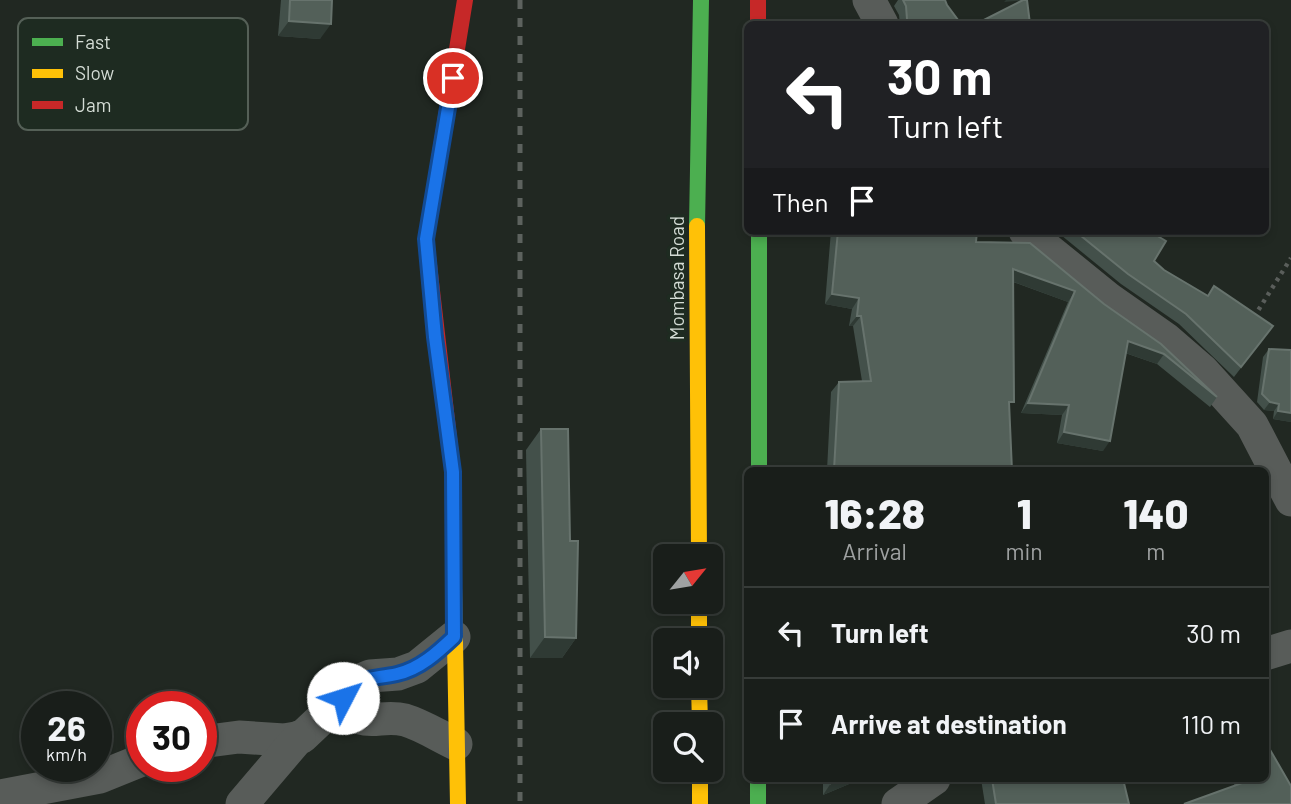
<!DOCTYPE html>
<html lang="en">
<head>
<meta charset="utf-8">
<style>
	:root { --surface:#191e1a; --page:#222723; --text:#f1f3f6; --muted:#9fa2a2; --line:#373c39 }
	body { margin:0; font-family:Barlow,sans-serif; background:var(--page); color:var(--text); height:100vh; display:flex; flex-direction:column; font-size:26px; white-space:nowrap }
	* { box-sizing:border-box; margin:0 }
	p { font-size:23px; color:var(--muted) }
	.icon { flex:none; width:38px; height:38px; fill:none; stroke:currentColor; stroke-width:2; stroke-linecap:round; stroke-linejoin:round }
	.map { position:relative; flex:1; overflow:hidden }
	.sheet { position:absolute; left:744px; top:467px; width:525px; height:315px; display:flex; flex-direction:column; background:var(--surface); border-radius:10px; box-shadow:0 4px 10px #0003,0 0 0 2px var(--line) }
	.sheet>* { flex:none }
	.guide { position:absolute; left:744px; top:21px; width:525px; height:214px; border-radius:10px; box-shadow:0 4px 10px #0003,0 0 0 2px var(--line); background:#202124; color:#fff; overflow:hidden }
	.needle { width:46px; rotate:60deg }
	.tools { position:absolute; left:653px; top:544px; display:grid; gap:14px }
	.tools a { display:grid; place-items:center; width:70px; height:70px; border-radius:10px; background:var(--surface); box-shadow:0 4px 10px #0003,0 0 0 2px var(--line); font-size:35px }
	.speed { position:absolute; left:21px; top:691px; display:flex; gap:14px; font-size:35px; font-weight:700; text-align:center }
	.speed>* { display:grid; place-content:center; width:91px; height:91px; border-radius:50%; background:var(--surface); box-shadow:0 4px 10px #0003,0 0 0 2px var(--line); line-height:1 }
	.speed small { font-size:18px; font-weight:400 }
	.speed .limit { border:10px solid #d22; background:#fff; color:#111 }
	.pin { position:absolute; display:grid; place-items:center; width:60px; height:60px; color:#fff; margin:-30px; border:4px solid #fff; border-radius:50%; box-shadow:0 2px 7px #0007 }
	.me { position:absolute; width:77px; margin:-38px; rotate:50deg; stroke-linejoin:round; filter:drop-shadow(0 0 5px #0008) }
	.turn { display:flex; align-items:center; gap:24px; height:147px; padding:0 28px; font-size:32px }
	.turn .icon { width:91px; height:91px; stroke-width:2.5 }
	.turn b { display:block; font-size:49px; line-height:60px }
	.then { display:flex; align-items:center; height:66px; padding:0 28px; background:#0003; gap:14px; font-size:26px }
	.eta { display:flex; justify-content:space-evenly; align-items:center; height:119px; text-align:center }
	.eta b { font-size:42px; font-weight:800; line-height:49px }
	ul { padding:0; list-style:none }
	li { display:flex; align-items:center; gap:21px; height:91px; padding:0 28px; border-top:2px solid var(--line) }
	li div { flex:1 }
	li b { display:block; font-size:26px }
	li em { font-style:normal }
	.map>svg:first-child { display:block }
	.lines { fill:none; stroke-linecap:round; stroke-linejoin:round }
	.path { stroke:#5a5e5b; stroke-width:4.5; stroke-dasharray:3.5 5; stroke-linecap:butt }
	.street { stroke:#585c59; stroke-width:33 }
	.fast { stroke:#4caf50; stroke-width:16 }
	.slow { stroke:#ffc107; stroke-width:16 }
	.jam { stroke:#c62828; stroke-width:16 }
	.rail { stroke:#5d625e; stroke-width:5; stroke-dasharray:9 9; stroke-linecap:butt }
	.wall { fill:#43504a }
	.shaded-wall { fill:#2f3a34 }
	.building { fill:#536059; stroke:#67736d; stroke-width:2 }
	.route-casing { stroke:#114b97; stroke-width:18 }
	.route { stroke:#1a73e8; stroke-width:12 }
	.labels { text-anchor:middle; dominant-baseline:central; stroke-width:7; stroke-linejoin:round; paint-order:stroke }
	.street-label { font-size:19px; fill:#d4dcd5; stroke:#1e2b21 }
	.key { fill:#1e2b21; stroke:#556057; stroke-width:2 }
	.key-label { font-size:19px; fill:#d4dcd5 }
</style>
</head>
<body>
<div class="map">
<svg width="1291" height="804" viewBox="0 0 1291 804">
	<rect width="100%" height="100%" fill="#212822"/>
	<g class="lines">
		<polyline class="path" points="1254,317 1291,258"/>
		<g class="street">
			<polyline points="869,0 882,24"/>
			<polyline points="1025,231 1109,299 1166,339 1203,371 1252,425 1291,500"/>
			<polyline points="1265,654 1291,646"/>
			<path d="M 339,702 C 364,732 378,713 405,720 C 422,725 439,736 456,744"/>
			<polyline points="201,742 239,737 284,740 302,737 339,702 348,685 370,676 398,674 417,667 454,637"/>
			<polyline points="0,796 100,777 142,760"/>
			<polyline points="242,804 299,737"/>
			<polyline points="898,804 934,779"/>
		</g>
		<g class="fast">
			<polyline points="697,226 701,0"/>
			<polyline points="759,231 759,471"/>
			<polyline points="758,779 758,804"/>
		</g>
		<g class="slow">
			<polyline points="697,226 699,556"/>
			<polyline points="453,534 458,804"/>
			<polyline points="699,602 699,640"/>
			<polyline points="699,686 700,724"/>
			<polyline points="700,770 700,804"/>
		</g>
		<g class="jam">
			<polyline points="758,0 758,24"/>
			<polyline points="453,534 453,472 426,239 465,0"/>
		</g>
		<polyline class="rail" points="520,0 520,804"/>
	</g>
	<g class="wall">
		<polygon points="281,0 332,0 320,39 278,36"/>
		<polygon points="898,0 945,0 947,5 961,24 900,24 899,15 894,6"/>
		<polygon points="831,231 977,231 976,242 1030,243 1217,397 1210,407 1157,364 1125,353 1103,451 1057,443 1062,415 1021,413 1068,302 1013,282 1009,408 1012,471 827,470 831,392 839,382 862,381 853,326 849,326 852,309 825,304"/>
		<polygon points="1056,231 1149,231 1154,261 1164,270 1208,296 1273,326 1234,377 1179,324 1121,284"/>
		<polygon points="1269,349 1291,350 1291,422 1273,419 1274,411 1264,410 1257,402 1263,357"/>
		<polygon points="541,429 570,541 576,638 562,658 530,658 526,450"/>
		<polygon points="823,779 861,779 823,795"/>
		<polygon points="981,779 1123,779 1129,804 985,804"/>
		<polygon points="1231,779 1265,779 1235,786"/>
	</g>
	<g class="shaded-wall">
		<polygon points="1006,0 1028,0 1004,2"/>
		<polygon points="289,21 331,24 320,39 278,36"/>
		<polygon points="1013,269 1075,291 1068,302 1006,279"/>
		<polygon points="832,294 859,298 852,309 825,304"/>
		<polygon points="857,316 861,316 853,326 849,326"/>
		<polygon points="1128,341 1164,354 1157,364 1120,351"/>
		<polygon points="1270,402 1279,404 1274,411 1264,410"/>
		<polygon points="1028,403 1069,405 1062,415 1021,413"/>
		<polygon points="1278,411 1291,413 1291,422 1273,419"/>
		<polygon points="1064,432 1110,441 1103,451 1057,443"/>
		<polygon points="545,637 576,638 562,658 530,658"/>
		<polygon points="841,779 861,779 823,795 831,783"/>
	</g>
	<g class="building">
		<polygon points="290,0 332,0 331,24 289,21"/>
		<polygon points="903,0 945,0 947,5 961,24 911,24 907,19 906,6"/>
		<polygon points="1023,0 1027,0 1030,24 976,24"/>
		<polygon points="838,231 977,231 976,242 1030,243 1104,304 1161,344 1217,397 1164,354 1128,341 1110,441 1064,432 1069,405 1028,403 1075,291 1013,269 1014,402 1009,402 1012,471 823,471 834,470 839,382 871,381 861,316 857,316 859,298 832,294"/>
		<polygon points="1075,231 1149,231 1166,241 1154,261 1164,270 1208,296 1214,286 1273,326 1241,367 1186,314 1128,274"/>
		<polygon points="1269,349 1291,350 1291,413 1278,411 1279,404 1270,402 1262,394"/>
		<polygon points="541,429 568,429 570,541 578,541 576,638 545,637"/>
		<polygon points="1265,741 1291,786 1291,804 1184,804 1253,779 1265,779"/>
		<polygon points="831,779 841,779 831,783"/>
		<polygon points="992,779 1123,779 1129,804 996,804"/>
	</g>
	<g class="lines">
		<g class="route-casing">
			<path id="route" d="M 343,698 L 348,685 C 366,677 379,678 397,674 C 420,669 438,652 454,637 L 453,472 L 435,337 L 426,239 L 453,78"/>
		</g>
		<use href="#route" class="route"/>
	</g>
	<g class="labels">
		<g class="street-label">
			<text transform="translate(676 278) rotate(-90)">Mombasa Road</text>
		</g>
	</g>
	<rect x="18" y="18" width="230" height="112" rx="10" class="key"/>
	<rect x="32" y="38" width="31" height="8" fill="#4caf50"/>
	<rect x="32" y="69" width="31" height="9" fill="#ffc107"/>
	<rect x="32" y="101" width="31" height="8" fill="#c62828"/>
	<g class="key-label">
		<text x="75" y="49">Fast</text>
		<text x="75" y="80">Slow</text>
		<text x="75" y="112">Jam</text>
	</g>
</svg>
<div class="tools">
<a><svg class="needle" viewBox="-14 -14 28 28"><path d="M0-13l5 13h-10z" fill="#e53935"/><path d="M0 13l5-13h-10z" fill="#9fa2a2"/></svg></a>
<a><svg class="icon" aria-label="sound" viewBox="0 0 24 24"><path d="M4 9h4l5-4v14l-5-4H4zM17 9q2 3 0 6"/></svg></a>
<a><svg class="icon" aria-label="search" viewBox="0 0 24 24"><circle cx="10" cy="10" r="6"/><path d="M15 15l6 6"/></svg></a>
</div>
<div class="speed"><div>26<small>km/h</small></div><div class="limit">30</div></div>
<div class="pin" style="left:453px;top:78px;background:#d93025"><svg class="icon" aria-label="arrive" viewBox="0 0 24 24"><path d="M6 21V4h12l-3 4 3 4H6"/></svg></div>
<svg class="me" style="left:343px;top:698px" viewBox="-20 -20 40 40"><circle r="19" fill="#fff"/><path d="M0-13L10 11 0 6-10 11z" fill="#1a73e8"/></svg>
<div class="guide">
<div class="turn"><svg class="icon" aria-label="left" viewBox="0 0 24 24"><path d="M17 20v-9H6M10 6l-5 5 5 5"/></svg><div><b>30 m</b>Turn left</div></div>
<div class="then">Then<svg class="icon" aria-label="arrive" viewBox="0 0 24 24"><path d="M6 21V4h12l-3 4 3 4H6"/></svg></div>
</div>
<section class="sheet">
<div class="eta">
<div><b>16:28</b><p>Arrival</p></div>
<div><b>1</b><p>min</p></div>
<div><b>140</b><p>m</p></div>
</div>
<ul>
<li><svg class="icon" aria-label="left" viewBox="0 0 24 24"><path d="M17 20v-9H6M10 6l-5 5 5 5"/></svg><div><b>Turn left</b></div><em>30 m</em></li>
<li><svg class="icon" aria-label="arrive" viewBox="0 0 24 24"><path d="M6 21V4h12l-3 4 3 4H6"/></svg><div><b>Arrive at destination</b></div><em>110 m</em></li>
</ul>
</section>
</div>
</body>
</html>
